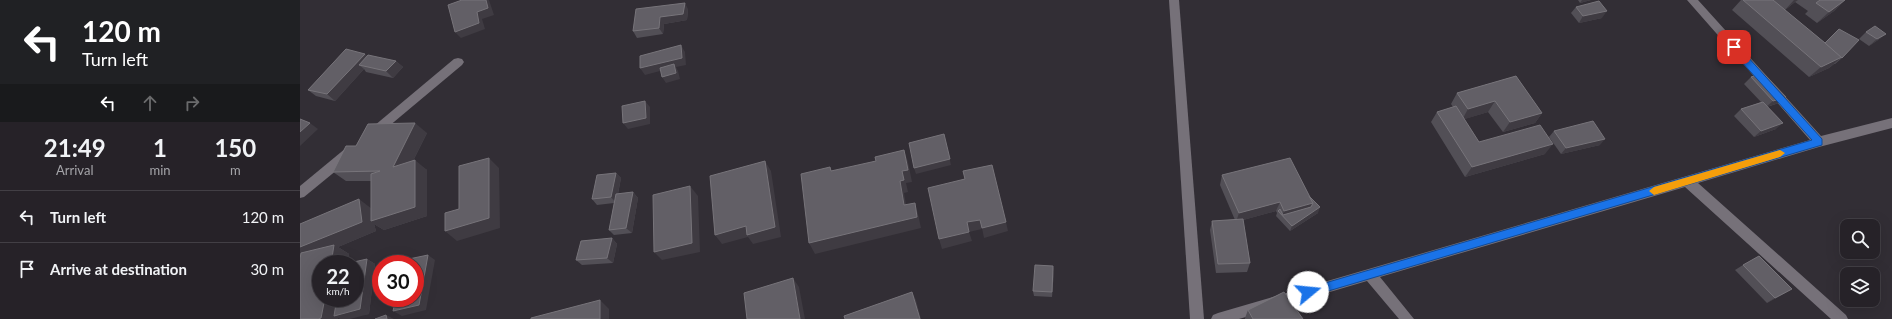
<!DOCTYPE html>
<html lang="en">
<head>
<meta charset="utf-8">
<style>
	:root { --surface:#262228; --page:#322f34; --text:#f1f3f6; --muted:#a4a4a8; --line:#423f45 }
	body { margin:0; font-family:Lato,sans-serif; background:var(--page); color:var(--text); height:100vh; display:flex; flex-direction:column; font-size:15px; white-space:nowrap }
	* { box-sizing:border-box; margin:0 }
	p { font-size:13px; color:var(--muted) }
	.icon { flex:none; width:22px; height:22px; fill:none; stroke:currentColor; stroke-width:2; stroke-linecap:round; stroke-linejoin:round }
	.map { position:relative; flex:1; overflow:hidden }
	.side { display:flex; flex-direction:column; background:var(--surface); width:300px }
	.side>* { flex:none }
	.top-card { background:#202124; color:#fff; overflow:hidden }
	.buttons { position:absolute; left:1540px; top:219px; display:grid; gap:8px }
	.buttons a { display:grid; place-items:center; width:40px; height:40px; border-radius:8px; background:var(--surface); box-shadow:0 4px 16px #0002,0 0 0 1px var(--line); font-size:20px }
	.speed { position:absolute; left:12px; top:255px; display:flex; gap:8px; font-size:20px; font-weight:700; text-align:center }
	.speed>* { display:grid; place-content:center; width:52px; height:52px; border-radius:50%; background:var(--surface); box-shadow:0 4px 16px #0002,0 0 0 1px var(--line); line-height:1 }
	.speed small { font-size:10px; font-weight:400 }
	.speed .limit { border:6px solid #d22; background:#fff; color:#111 }
	.pin { position:absolute; display:grid; place-items:center; width:34px; height:34px; color:#fff; margin:-17px; border-radius:8px; box-shadow:0 2px 6px #0006 }
	.me { position:absolute; width:44px; margin:-22px; rotate:73deg; stroke-linejoin:round; filter:drop-shadow(0 0 3px #0008) }
	.turn { display:flex; align-items:center; gap:14px; height:84px; padding:0 16px; font-size:18px }
	.turn .icon { width:52px; height:52px; stroke-width:2.5 }
	.turn b { display:block; font-size:28px; line-height:34px }
	.lanes { display:flex; align-items:center; height:38px; padding:0 16px; background:#0003; justify-content:center; gap:20px; direction:ltr }
	.lanes .off { opacity:.35 }
	.eta { display:flex; justify-content:space-evenly; align-items:center; height:68px; text-align:center }
	.eta b { font-size:24px; font-weight:700; line-height:28px }
	ul { padding:0; list-style:none }
	li { display:flex; align-items:center; gap:12px; height:52px; padding:0 16px; border-top:1px solid var(--line) }
	li div { flex:1 }
	li b { display:block; font-size:15px }
	li em { font-style:normal }
	main { display:flex; flex:1; min-height:0 }
	.map>svg:first-child { display:block }
	.lines { fill:none; stroke-linecap:round; stroke-linejoin:round }
	.street { fill:#767179; fill-rule:evenodd }
	.wall { fill:#524f56 }
	.shaded-wall { fill:#3f3b42 }
	.building { fill:#625f66; stroke:#77747a }
	.route { fill:#1a73e8; stroke:#114b97 }
	.slow { fill:#f59e0b }
</style>
</head>
<body>
<main>
<section class="side">
<div class="top-card">
<div class="turn"><svg class="icon" aria-label="left" viewBox="0 0 24 24"><path d="M17 20v-9H6M10 6l-5 5 5 5"/></svg><div><b>120 m</b>Turn left</div></div>
<div class="lanes"><svg class="icon" aria-label="left" viewBox="0 0 24 24"><path d="M17 20v-9H6M10 6l-5 5 5 5"/></svg><svg class="icon off" aria-label="ahead" viewBox="0 0 24 24"><path d="M12 20V5M6 11l6-6 6 6"/></svg><svg class="icon off" aria-label="right" viewBox="0 0 24 24"><path d="M7 20v-9h11M14 6l5 5-5 5"/></svg></div>
</div>
<div class="eta">
<div><b>21:49</b><p>Arrival</p></div>
<div><b>1</b><p>min</p></div>
<div><b>150</b><p>m</p></div>
</div>
<ul>
<li><svg class="icon" aria-label="left" viewBox="0 0 24 24"><path d="M17 20v-9H6M10 6l-5 5 5 5"/></svg><div><b>Turn left</b></div><em>120 m</em></li>
<li><svg class="icon" aria-label="arrive" viewBox="0 0 24 24"><path d="M6 21V4h12l-3 4 3 4H6"/></svg><div><b>Arrive at destination</b></div><em>30 m</em></li>
</ul>
</section>
<div class="map">
<svg width="1592" height="319" viewBox="0 0 1592 319">
	<rect width="100%" height="100%" fill="#322e35"/>
	<g class="lines">
		<g class="street">
			<polygon points="869,0 879,0 904,319 890,319"/>
			<polygon points="1387,0 1398,0 1521,136 1592,118 1592,128 1519,147 1398,183 1546,315 1548,319 1531,319 1385,187 1080,277 1114,319 1099,319 1067,281 939,319 911,319 913,315 918,313 1510,140"/>
			<polygon points="158,58 162,59 164,62 162,65 76,137 72,139 68,137 66,134 68,131 154,59"/>
			<polygon points="50,147 54,148 56,152 54,156 4,197 0,198 0,186 46,148"/>
		</g>
	</g>
	<g class="wall">
		<polygon points="1278,0 1291,0 1280,3"/>
		<polygon points="1441,0 1545,0 1534,11 1517,23 1505,14 1508,11 1495,2 1485,10 1525,43 1539,29 1542,58 1535,64 1534,64 1529,68 1509,77 1432,10"/>
		<polygon points="1276,7 1302,18 1279,23 1271,13"/>
		<polygon points="388,9 387,20 364,24 363,34 337,38 333,31"/>
		<polygon points="1566,32 1586,34 1578,40 1569,46 1559,39"/>
		<polygon points="67,56 96,61 103,67 93,78 66,72 64,69 35,101 16,96 8,90"/>
		<polygon points="1216,76 1242,113 1235,123 1203,132 1188,112 1164,119 1179,142 1245,154 1165,177 1131,122 1137,112 1153,107 1151,104 1157,93"/>
		<polygon points="1451,77 1486,97 1479,103 1467,107 1476,129 1454,137 1434,116 1441,109 1461,102 1444,84"/>
		<polygon points="1254,131 1300,145 1261,154 1249,137"/>
		<polygon points="127,133 113,161 127,170 127,216 84,230 74,224 76,231 38,247 49,254 47,264 67,259 75,264 69,314 38,318 0,259 71,208 71,181 46,181 33,172 56,146"/>
		<polygon points="316,173 321,178 318,194 333,192 338,198 332,233 314,235 309,230 314,203 297,205 292,199"/>
		<polygon points="922,175 1018,213 990,231 976,216 977,213 976,211 943,220 950,263 947,272 916,273 910,230 912,221 935,220 920,185"/>
		<polygon points="312,238 317,244 313,263 282,265 276,260"/>
		<polygon points="1443,265 1492,289 1467,303 1435,270"/>
		<polygon points="753,266 754,271 752,297 734,296 733,291"/>
		<polygon points="948,310 1003,319 945,319 945,318"/>
	</g>
	<g class="shaded-wall">
		<polygon points="186,0 189,0 194,15 182,19 185,29 161,38 155,32 177,12"/>
		<polygon points="1282,0 1291,0 1280,3"/>
		<polygon points="1494,0 1498,0 1495,2 1485,10"/>
		<polygon points="1545,0 1534,11 1517,23 1529,12"/>
		<polygon points="385,3 388,9 387,20 364,24 363,34 359,28 360,17"/>
		<polygon points="1307,11 1302,18 1279,23 1283,16"/>
		<polygon points="1586,34 1578,40 1569,46 1577,39"/>
		<polygon points="381,45 385,52 386,65 376,67 378,71 380,79 366,83 362,77 375,67 345,75 340,68"/>
		<polygon points="65,54 72,60 59,65 64,69 35,101 27,94"/>
		<polygon points="1542,57 1529,68 1509,77 1521,67"/>
		<polygon points="96,61 103,67 93,78 86,71"/>
		<polygon points="1486,97 1479,103 1466,107 1473,101"/>
		<polygon points="345,101 350,107 350,124 328,129 323,123"/>
		<polygon points="1195,101 1188,112 1162,120 1168,109"/>
		<polygon points="1242,113 1235,123 1203,132 1210,122"/>
		<polygon points="10,123 18,129 0,146 0,132"/>
		<polygon points="115,123 127,133 105,177 93,167"/>
		<polygon points="1483,123 1476,129 1454,137 1461,131"/>
		<polygon points="644,134 651,165 616,174 614,168"/>
		<polygon points="1305,139 1300,145 1261,154 1266,148"/>
		<polygon points="1253,144 1245,154 1165,177 1172,167"/>
		<polygon points="604,150 608,162 612,182 606,183 608,192 604,193 608,216 604,205 600,181 602,171"/>
		<polygon points="189,158 199,168 200,228 157,241 145,231 189,218"/>
		<polygon points="115,160 127,170 127,216 84,230 74,224 76,231 38,247 49,254 47,264 31,264 7,260 0,255 0,247 59,199 72,209"/>
		<polygon points="465,161 471,171 481,237 453,244 448,237 422,244 415,235 446,226"/>
		<polygon points="316,173 321,178 316,203 311,197"/>
		<polygon points="390,186 398,196 400,252 362,260 354,252"/>
		<polygon points="333,192 338,198 332,233 326,228"/>
		<polygon points="980,202 976,211 936,222 939,213"/>
		<polygon points="615,203 618,214 621,228 515,254 509,243"/>
		<polygon points="1013,203 1009,213 982,216 984,211"/>
		<polygon points="1020,207 1018,213 990,231 992,226"/>
		<polygon points="680,220 682,229 669,232 667,222"/>
		<polygon points="706,222 708,231 684,238 682,228"/>
		<polygon points="669,232 672,241 642,249 639,239"/>
		<polygon points="312,238 317,244 313,263 307,258"/>
		<polygon points="128,255 135,260 126,310 102,316 93,311"/>
		<polygon points="67,259 75,264 69,314 50,319 40,319 38,318 38,319 18,319 25,298 41,298"/>
		<polygon points="753,266 754,271 752,297 752,292"/>
		<polygon points="493,278 499,287 505,319 500,319"/>
		<polygon points="1492,289 1484,294 1467,303 1475,298"/>
		<polygon points="612,292 616,300 621,319 620,319"/>
		<polygon points="300,300 309,309 309,319 300,319"/>
		<polygon points="86,315 94,319 87,319"/>
	</g>
	<g class="building">
		<polygon points="162,0 186,0 188,8 177,12 179,23 155,32 148,5"/>
		<polygon points="1443,0 1473,0 1542,57 1521,67"/>
		<polygon points="1520,0 1545,0 1529,12 1516,3"/>
		<polygon points="1299,1 1307,11 1283,16 1276,7"/>
		<polygon points="385,3 383,14 360,17 359,28 333,31 336,9"/>
		<polygon points="1575,26 1586,34 1577,39 1566,32"/>
		<polygon points="1539,29 1559,40 1542,58 1525,43"/>
		<polygon points="381,45 382,58 340,68 340,56"/>
		<polygon points="46,49 65,54 27,94 8,90"/>
		<polygon points="68,55 96,61 86,71 59,65"/>
		<polygon points="374,64 376,73 362,77 360,68"/>
		<polygon points="1463,73 1486,97 1473,101 1451,77"/>
		<polygon points="1216,76 1242,113 1210,122 1195,101 1168,109 1157,93"/>
		<polygon points="345,101 346,118 323,123 322,106"/>
		<polygon points="1463,102 1483,123 1461,131 1441,109"/>
		<polygon points="1156,106 1179,142 1240,125 1253,144 1172,167 1137,112"/>
		<polygon points="0,119 10,123 0,132"/>
		<polygon points="1293,121 1305,139 1266,148 1254,131"/>
		<polygon points="115,123 93,167 115,160 115,207 71,221 71,174 80,171 33,172 46,146 56,146 68,124"/>
		<polygon points="644,134 650,159 614,168 609,143"/>
		<polygon points="604,150 608,170 602,171 604,180 600,181 604,205 615,203 617,217 509,243 501,174 530,167 531,171 576,161 575,157"/>
		<polygon points="189,158 189,218 145,231 145,213 159,209 159,166"/>
		<polygon points="990,158 1013,203 984,211 980,202 939,213 922,175"/>
		<polygon points="465,161 475,227 447,235 446,226 415,235 410,176"/>
		<polygon points="692,165 706,222 682,228 680,220 667,222 669,232 639,239 628,188 665,179 663,171"/>
		<polygon points="316,173 311,197 292,199 297,175"/>
		<polygon points="390,186 392,243 354,252 353,195"/>
		<polygon points="333,192 326,228 309,230 316,194"/>
		<polygon points="1009,196 1020,207 992,226 978,211 980,209 983,215 1011,207 1013,203"/>
		<polygon points="59,199 62,222 0,247 0,224"/>
		<polygon points="943,219 950,263 918,264 912,221"/>
		<polygon points="312,238 307,258 276,260 281,241"/>
		<polygon points="34,245 31,264 21,264 21,298 25,298 21,318 18,319 0,319 0,259 1,253"/>
		<polygon points="128,255 119,305 93,311 96,298 115,298 115,264 103,264 104,260"/>
		<polygon points="1459,256 1492,289 1475,298 1443,265"/>
		<polygon points="67,259 60,309 34,316 37,298 55,298 55,264 45,264"/>
		<polygon points="735,265 753,266 752,292 733,291"/>
		<polygon points="493,278 500,319 447,319 444,293"/>
		<polygon points="612,292 620,319 545,319 544,316"/>
		<polygon points="984,292 1003,319 953,319 948,310"/>
		<polygon points="300,300 300,319 231,319 231,318"/>
		<polygon points="86,315 87,319 75,319"/>
	</g>
	<polygon class="route" points="1434,44 1437,45 1522,139 1522,145 1008,297 1005,295 1003,292 1005,289 1008,288 1512,140 1431,50 1431,45"/>
	<polygon class="slow" points="1480,150 1485,153 1480,157 1354,195 1349,191 1354,187"/>
</svg>
<div class="buttons">
<a><svg class="icon" aria-label="search" viewBox="0 0 24 24"><circle cx="10" cy="10" r="6"/><path d="M15 15l6 6"/></svg></a>
<a><svg class="icon" aria-label="layers" viewBox="0 0 24 24"><path d="M12 4l9 5-9 5-9-5zM3 14l9 5 9-5"/></svg></a>
</div>
<div class="speed"><div>22<small>km/h</small></div><div class="limit">30</div></div>
<div class="pin" style="left:1434px;top:47px;background:#d93025"><svg class="icon" aria-label="arrive" viewBox="0 0 24 24"><path d="M6 21V4h12l-3 4 3 4H6"/></svg></div>
<svg class="me" style="left:1008px;top:292px" viewBox="-20 -20 40 40"><circle r="19" fill="#fff"/><path d="M0-13L10 11 0 6-10 11z" fill="#1a73e8"/></svg>
</div>
</main>
</body>
</html>
